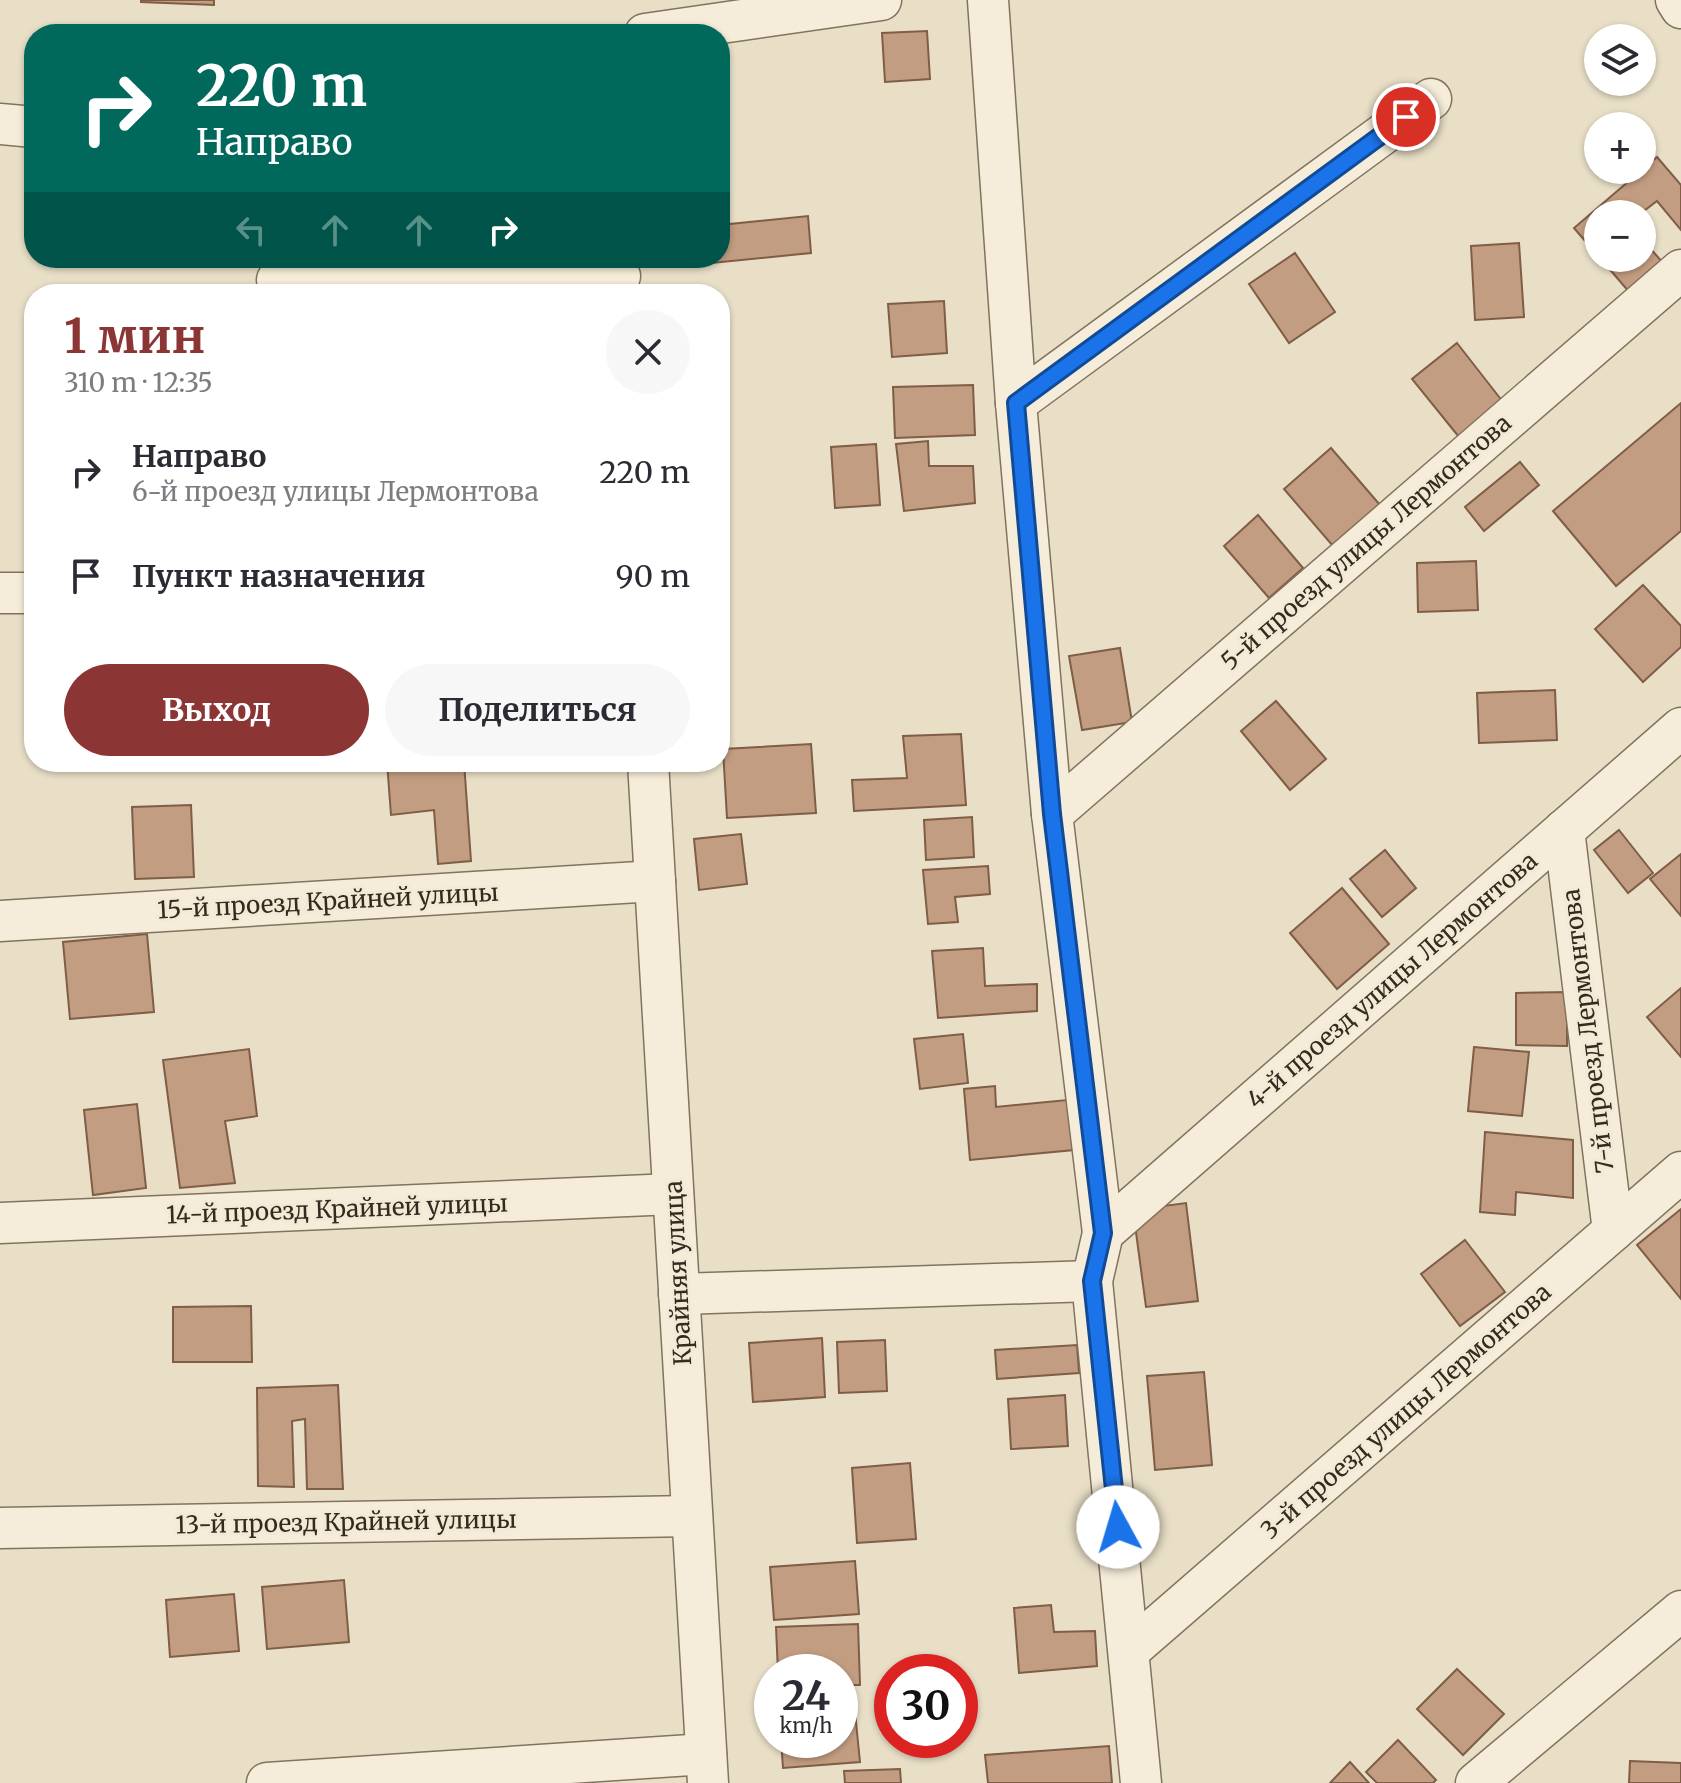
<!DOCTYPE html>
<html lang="ru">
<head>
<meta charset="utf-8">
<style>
	:root { --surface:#fff; --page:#f7f7f7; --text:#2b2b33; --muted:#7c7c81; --accent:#8b3535 }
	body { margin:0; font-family:Merriweather,serif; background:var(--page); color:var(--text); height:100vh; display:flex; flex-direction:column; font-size:30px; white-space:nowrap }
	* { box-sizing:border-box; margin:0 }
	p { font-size:26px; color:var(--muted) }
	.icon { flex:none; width:44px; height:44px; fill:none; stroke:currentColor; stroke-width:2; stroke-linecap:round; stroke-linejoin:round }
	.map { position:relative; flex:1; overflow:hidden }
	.details { position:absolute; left:24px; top:284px; width:706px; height:488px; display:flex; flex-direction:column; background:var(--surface); border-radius:32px; box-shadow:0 2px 6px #0004 }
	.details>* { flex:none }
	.top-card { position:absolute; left:24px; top:24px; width:706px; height:244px; border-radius:32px; box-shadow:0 2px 6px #0004; background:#00695c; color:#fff; overflow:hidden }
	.fabs { position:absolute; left:1584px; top:24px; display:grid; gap:16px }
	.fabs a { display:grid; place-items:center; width:72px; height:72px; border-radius:50%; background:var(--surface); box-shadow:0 2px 6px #0004; font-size:40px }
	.speed { position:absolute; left:754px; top:1654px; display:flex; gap:16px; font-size:40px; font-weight:700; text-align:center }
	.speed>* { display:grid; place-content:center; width:104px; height:104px; border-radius:50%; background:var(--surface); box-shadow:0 2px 6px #0004; line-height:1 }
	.speed small { font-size:20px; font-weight:400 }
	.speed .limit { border:12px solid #d22; background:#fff; color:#111 }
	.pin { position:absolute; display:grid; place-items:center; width:68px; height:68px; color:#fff; margin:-34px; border:4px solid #fff; border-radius:50%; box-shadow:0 2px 8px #0007 }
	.me { position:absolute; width:88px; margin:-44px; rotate:354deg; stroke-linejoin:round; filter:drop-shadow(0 0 6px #0008) }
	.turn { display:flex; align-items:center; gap:28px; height:168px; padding:0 40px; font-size:36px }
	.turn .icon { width:104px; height:104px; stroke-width:2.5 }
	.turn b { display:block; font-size:56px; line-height:68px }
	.lanes { display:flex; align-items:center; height:76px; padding:0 40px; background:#0003; justify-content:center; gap:40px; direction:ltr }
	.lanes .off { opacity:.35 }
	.round { display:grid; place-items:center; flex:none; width:84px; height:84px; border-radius:42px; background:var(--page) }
	.head { display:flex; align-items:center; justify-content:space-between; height:136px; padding:0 40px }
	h1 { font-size:48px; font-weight:700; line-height:60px; color:var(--accent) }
	.button { display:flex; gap:16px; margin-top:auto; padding:16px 40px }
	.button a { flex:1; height:92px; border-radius:48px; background:var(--accent); color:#fff; font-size:32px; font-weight:700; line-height:92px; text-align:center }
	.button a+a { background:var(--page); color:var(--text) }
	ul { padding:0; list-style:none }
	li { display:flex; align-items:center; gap:24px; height:104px; padding:0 40px }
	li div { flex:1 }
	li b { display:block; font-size:30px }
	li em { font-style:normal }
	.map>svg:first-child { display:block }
	.building { fill:#c39d81; stroke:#7f5d47; stroke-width:2 }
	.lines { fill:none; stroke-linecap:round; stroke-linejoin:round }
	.minor-casing { stroke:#83725e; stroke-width:43 }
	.minor { stroke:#f5edd9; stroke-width:40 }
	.route-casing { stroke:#114b97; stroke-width:20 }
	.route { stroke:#1a73e8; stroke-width:14 }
	.labels { text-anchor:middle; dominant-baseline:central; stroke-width:6; stroke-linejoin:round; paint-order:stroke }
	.street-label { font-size:24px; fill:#352a20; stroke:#f2ead5 }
</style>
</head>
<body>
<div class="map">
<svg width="1681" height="1783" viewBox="0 0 1681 1783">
	<rect width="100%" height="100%" fill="#e9dfc7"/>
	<g class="building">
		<polygon points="141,0 214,0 214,5 141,2"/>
		<polygon points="927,31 930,79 885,82 882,33"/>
		<polygon points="1657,157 1681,185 1681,230 1657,201 1640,214 1598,214 1598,256 1574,228"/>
		<polygon points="808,216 811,253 692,265 691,258 720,258 720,225"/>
		<polygon points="1642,239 1664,264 1630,293 1600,258 1642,258"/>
		<polygon points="1519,243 1524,317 1475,320 1471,246"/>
		<polygon points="1295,253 1335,312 1289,343 1249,284"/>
		<polygon points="944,301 947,353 892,357 888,304"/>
		<polygon points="1457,343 1503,402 1459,437 1412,379"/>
		<polygon points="973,385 975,435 895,438 893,387"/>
		<polygon points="1681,403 1681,531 1616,586 1553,511"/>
		<polygon points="928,441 929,466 973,466 975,503 904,511 896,444"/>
		<polygon points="876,444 880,505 835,508 831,447"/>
		<polygon points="1331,448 1380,505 1333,546 1284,489"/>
		<polygon points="1520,462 1539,485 1484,531 1465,507"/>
		<polygon points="1258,515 1303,568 1269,598 1224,546"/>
		<polygon points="1476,561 1478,610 1418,612 1417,563"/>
		<polygon points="1643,585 1681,626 1681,647 1643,682 1595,629"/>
		<polygon points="1120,648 1132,722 1082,730 1069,656"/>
		<polygon points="1555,690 1557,740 1479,743 1477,693"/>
		<polygon points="1276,701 1326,759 1290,790 1241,731"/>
		<polygon points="961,734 966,805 854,811 852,780 907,778 903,736"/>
		<polygon points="811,744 816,813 727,818 723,749"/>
		<polygon points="387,762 464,762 471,861 438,864 434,810 391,815"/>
		<polygon points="191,805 194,877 135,879 132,807"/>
		<polygon points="972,817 974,857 926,860 924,820"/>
		<polygon points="1619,830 1653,873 1628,893 1594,850"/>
		<polygon points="741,834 747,884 699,890 694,839"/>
		<polygon points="1385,850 1416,888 1382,917 1350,879"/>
		<polygon points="1681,854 1681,916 1650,879"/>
		<polygon points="988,866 990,894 955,897 958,922 928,924 923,870"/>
		<polygon points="1342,888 1389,944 1337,989 1290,933"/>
		<polygon points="147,934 154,1012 70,1019 63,942"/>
		<polygon points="983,948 985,986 1037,984 1037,1011 938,1018 932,951"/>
		<polygon points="1681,988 1681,1057 1647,1017"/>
		<polygon points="1567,992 1567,1046 1516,1045 1516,993"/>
		<polygon points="963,1034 968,1083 920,1089 914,1039"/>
		<polygon points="1474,1047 1529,1052 1522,1116 1468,1111"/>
		<polygon points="249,1049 257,1116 225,1121 235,1183 180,1188 163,1060"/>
		<polygon points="995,1086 996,1107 1067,1100 1074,1150 970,1160 964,1089"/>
		<polygon points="137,1104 146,1188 93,1195 84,1110"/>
		<polygon points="1485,1132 1573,1140 1573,1198 1516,1192 1515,1215 1480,1212"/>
		<polygon points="1186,1203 1198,1301 1146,1307 1133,1210"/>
		<polygon points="1681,1209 1681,1299 1637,1245"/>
		<polygon points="1465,1240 1505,1292 1460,1326 1421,1274"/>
		<polygon points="251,1306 252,1362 173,1362 173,1307"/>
		<polygon points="822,1338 825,1397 753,1402 749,1343"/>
		<polygon points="885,1340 887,1391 839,1393 837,1342"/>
		<polygon points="1077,1345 1079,1373 997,1379 995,1350"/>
		<polygon points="1204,1372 1212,1465 1155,1470 1147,1376"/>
		<polygon points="338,1385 343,1489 307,1489 305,1419 292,1421 294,1487 258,1486 257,1388"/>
		<polygon points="1065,1395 1068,1446 1011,1449 1008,1399"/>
		<polygon points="910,1463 916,1539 857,1543 852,1468"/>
		<polygon points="855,1561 859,1614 774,1620 770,1567"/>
		<polygon points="344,1580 349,1642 267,1649 262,1587"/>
		<polygon points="234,1594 239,1651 170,1657 166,1600"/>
		<polygon points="1051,1605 1054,1632 1095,1631 1097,1666 1019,1673 1014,1608"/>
		<polygon points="858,1624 860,1685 840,1685 840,1672 778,1672 776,1627"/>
		<polygon points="1457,1669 1504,1714 1463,1755 1417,1709"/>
		<polygon points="855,1712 860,1762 783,1768 781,1740 840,1740 840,1713"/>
		<polygon points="1398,1740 1436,1780 1433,1783 1377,1783 1366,1772"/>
		<polygon points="1109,1746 1112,1783 988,1783 985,1755"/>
		<polygon points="1630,1761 1681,1763 1681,1783 1629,1783"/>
		<polygon points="1350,1762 1369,1783 1330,1783"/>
		<polygon points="900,1769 901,1783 845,1783 844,1771"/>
	</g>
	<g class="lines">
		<g class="minor-casing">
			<g id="minor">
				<polyline points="988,0 1016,403 1052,814 1103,1233 1092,1281 1141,1783"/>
				<polyline points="1676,0 1681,8"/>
				<polyline points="645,34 881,0"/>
				<polyline points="0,124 34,127"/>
				<polyline points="277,280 620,276"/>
				<polyline points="1016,403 1431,99"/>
				<polyline points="0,593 34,593"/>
				<polyline points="648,762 708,1783"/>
				<polyline points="1052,814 1681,270"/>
				<polyline points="1564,830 1613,1231"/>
				<polyline points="0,921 655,881"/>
				<polyline points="0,1223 673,1194"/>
				<polyline points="1103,1233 1681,728"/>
				<polyline points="679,1294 1092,1281"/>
				<polyline points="0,1528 692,1516"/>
				<polyline points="1130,1650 1681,1172"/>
				<polyline points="267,1783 706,1754"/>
				<polyline points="1476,1783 1681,1611"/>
			</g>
		</g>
		<use href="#minor" class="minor"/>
	</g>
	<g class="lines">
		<g class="route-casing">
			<polyline id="route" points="1118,1527 1092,1281 1103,1233 1052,814 1016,403 1406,117"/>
		</g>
		<use href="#route" class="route"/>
	</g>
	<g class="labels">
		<g class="street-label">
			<text transform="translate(1366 542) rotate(-41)">5-й проезд улицы Лермонтова</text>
			<text transform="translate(328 901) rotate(-3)">15-й проезд Крайней улицы</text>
			<text transform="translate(1392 980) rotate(-41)">4-й проезд улицы Лермонтова</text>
			<text transform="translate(1588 1031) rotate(-97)">7-й проезд Лермонтова</text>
			<text transform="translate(337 1209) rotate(-2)">14-й проезд Крайней улицы</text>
			<text transform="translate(678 1273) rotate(-93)">Крайняя улица</text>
			<text transform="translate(1406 1411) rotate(-41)">3-й проезд улицы Лермонтова</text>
			<text transform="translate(346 1522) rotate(-1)">13-й проезд Крайней улицы</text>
		</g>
	</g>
</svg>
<div class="fabs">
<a><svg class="icon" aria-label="layers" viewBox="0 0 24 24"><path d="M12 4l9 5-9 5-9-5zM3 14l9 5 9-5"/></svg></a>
<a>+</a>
<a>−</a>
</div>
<div class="speed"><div>24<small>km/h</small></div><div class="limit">30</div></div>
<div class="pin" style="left:1406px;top:117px;background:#d93025"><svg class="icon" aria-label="arrive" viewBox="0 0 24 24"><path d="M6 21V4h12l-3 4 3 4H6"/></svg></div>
<svg class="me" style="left:1118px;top:1527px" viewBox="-20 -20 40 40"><circle r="19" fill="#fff"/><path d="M0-13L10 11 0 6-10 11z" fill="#1a73e8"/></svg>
<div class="top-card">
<div class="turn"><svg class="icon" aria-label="right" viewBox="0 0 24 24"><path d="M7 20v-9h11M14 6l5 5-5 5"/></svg><div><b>220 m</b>Направо</div></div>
<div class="lanes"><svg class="icon off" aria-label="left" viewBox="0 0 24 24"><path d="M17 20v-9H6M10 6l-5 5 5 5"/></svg><svg class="icon off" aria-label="ahead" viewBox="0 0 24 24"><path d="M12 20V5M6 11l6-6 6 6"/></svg><svg class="icon off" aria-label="ahead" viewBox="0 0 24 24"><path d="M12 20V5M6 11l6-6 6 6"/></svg><svg class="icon" aria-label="right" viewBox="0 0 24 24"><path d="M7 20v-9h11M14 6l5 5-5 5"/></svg></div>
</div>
<section class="details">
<div class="head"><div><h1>1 мин</h1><p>310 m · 12:35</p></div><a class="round"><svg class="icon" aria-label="close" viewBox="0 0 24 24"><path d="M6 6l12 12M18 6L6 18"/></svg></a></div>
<ul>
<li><svg class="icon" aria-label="right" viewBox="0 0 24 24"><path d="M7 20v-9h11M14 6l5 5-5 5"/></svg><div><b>Направо</b><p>6-й проезд улицы Лермонтова</p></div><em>220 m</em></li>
<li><svg class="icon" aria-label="arrive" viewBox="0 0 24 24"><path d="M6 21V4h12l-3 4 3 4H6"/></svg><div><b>Пункт назначения</b></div><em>90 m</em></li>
</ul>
<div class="button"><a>Выход</a><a>Поделиться</a></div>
</section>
</div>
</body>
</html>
